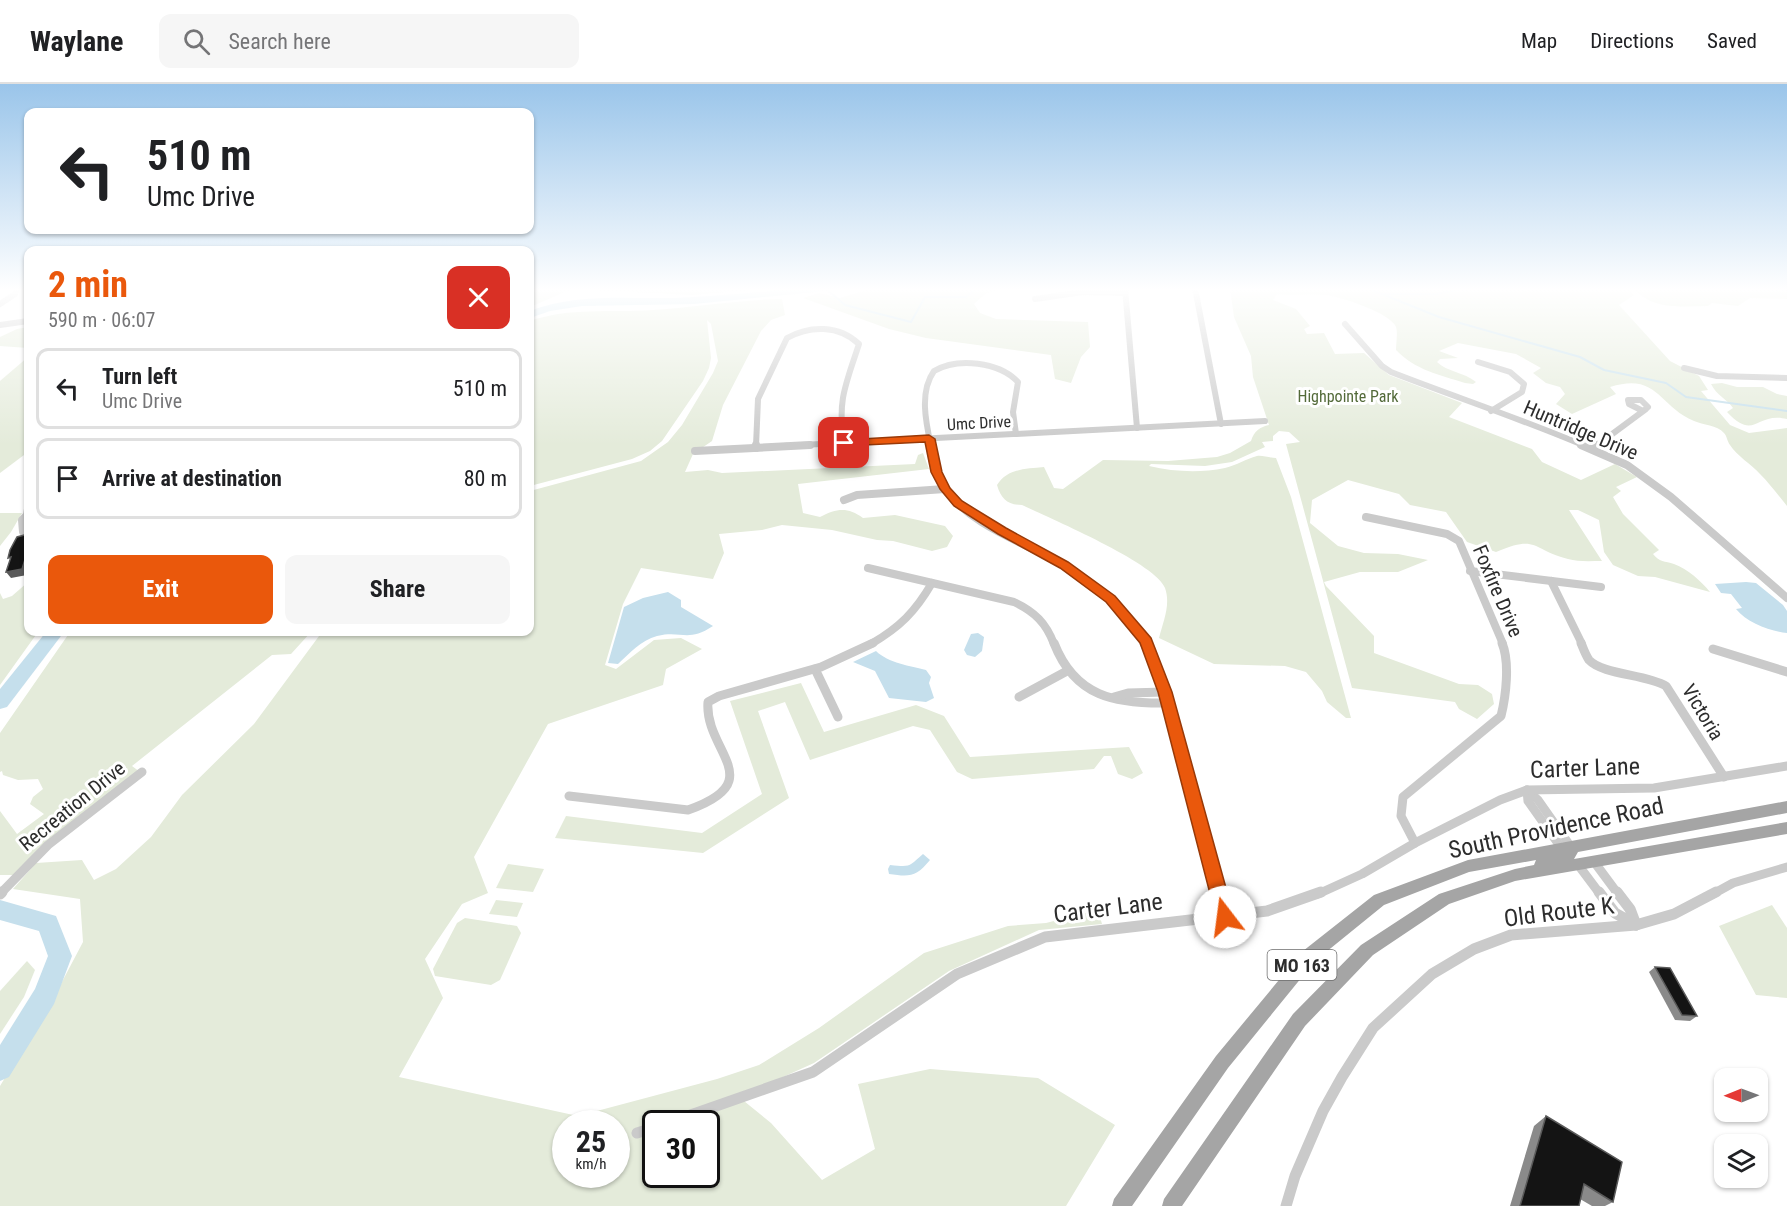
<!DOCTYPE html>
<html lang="en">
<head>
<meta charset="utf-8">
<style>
	:root { --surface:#fff; --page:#f6f6f6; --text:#202124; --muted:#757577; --line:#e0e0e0; --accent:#ea580c }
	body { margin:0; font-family:"Roboto Condensed",sans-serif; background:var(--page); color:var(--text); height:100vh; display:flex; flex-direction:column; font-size:22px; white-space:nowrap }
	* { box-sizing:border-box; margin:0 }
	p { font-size:20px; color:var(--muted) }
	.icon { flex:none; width:33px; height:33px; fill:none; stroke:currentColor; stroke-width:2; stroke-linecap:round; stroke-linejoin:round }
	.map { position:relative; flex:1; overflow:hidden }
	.details { position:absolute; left:24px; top:162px; width:510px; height:390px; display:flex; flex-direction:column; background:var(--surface); border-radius:12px; box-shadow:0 2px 4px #0004 }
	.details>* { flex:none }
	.top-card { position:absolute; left:24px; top:24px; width:510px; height:126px; border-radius:12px; box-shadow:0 2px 4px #0004; background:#fff; color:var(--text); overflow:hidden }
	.needle { width:39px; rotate:269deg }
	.tools { position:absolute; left:1714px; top:984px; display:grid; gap:12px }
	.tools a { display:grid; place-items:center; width:54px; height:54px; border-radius:12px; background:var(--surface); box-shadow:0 2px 4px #0004; font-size:30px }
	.speed { position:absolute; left:552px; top:1026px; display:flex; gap:12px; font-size:30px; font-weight:700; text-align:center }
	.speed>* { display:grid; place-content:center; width:78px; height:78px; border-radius:50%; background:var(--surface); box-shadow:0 2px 4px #0004; line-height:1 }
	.speed small { font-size:15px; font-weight:400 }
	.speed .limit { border:3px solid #111; border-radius:9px; background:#fff; color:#111 }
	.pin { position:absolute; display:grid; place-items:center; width:51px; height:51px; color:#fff; margin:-26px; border-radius:12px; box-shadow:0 3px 9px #0006 }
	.me { position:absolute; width:66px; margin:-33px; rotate:345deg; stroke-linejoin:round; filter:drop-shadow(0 0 4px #0008) }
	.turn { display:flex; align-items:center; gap:21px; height:126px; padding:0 24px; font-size:27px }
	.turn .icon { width:78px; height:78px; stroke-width:2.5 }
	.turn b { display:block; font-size:42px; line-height:51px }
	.round { display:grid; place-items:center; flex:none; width:63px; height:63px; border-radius:12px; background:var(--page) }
	.overview { display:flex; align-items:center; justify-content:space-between; height:102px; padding:0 24px }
	h1 { font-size:36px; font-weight:700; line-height:45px; color:var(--accent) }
	.cta { display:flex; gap:12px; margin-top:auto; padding:12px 24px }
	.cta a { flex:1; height:69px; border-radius:12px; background:var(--accent); color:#fff; font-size:24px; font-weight:700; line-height:69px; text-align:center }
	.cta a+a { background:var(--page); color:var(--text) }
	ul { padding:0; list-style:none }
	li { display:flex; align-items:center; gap:18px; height:81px; margin:0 12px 9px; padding:0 12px; border:3px solid var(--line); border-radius:12px }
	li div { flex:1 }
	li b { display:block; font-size:22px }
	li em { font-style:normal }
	header { display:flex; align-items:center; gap:36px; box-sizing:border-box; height:84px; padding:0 30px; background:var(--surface); border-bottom:2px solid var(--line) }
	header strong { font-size:28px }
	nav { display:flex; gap:33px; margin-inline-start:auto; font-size:21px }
	.search { width:420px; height:54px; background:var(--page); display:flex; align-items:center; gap:15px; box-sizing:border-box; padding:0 21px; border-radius:12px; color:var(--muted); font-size:22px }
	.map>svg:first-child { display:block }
	.green { fill:#e4ebda; fill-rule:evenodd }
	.water { fill:#c5dfec }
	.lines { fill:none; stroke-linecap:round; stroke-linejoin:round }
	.stream { stroke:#c5dfec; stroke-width:2 }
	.river { fill:#c5dfec; fill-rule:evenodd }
	.minor-far3 { stroke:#cacaca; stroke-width:6 }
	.minor-far2 { stroke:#cacaca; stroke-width:8 }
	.minor-far1 { stroke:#cacaca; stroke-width:9 }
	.minor { stroke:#cacaca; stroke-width:11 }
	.primary { fill:#a5a5a5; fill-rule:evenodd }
	.wall { fill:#8a8a8a }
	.shaded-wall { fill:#5a5a5a }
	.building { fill:#141414; stroke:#5a5a5a; stroke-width:1.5 }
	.route { fill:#ea580c; stroke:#983908; stroke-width:1.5 }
	.labels { text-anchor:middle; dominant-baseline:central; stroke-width:6; stroke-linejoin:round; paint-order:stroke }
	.far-park-label { font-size:16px; fill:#536a39; stroke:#fff }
	.far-street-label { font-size:16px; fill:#2d2d2d; stroke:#fff }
	.shield { fill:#fff; stroke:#6c6c6c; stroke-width:1.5 }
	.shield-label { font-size:18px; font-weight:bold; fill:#2d2d2d }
	.street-label { font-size:20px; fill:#2d2d2d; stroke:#fff }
	.near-street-label { font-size:24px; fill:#2d2d2d; stroke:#fff }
</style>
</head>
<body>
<header>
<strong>Waylane</strong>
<div class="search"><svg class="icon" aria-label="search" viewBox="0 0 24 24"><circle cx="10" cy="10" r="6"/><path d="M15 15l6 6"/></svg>Search here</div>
<nav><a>Map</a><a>Directions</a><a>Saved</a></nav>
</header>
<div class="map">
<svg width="1787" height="1122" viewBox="0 0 1787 1122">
	<rect width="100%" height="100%" fill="#fff"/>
	<g class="green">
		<polygon points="530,204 771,204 693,211 572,205 530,223"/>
		<polygon points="873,204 1004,204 985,210 974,220 980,229 996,235 1088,238 1090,263 1081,273 1071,299 1055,295 1051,271 926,254 889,245 803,214 819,209 840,214"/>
		<path d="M 1230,204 L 1627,204 L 1634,211 L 1619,221 L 1670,277 L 1699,292 L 1708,306 L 1701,307 L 1730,341 L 1749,349 L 1787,344 L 1787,422 C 1778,411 1770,400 1760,390 C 1751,380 1737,372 1730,361 C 1727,357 1727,352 1724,349 C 1717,341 1703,341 1694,337 C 1658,322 1658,288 1610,303 L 1616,310 L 1572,330 L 1556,320 L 1565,310 L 1560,303 L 1546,299 L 1533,289 L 1541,284 L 1516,270 L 1458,259 L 1439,267 L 1458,274 L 1440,275 L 1437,278 C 1447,288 1464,288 1476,298 L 1473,300 L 1465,299 C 1440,291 1415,286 1396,266 C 1396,259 1398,249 1396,243 C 1391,229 1339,212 1325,211 C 1309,209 1293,212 1277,210 L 1273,216 L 1296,225 L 1310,242 L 1304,245 L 1307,250 L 1324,249 L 1335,270 L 1364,269 L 1389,291 L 1462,319 L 1449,333 L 1532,365 L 1542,378 L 1581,396 L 1615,380 L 1637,393 L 1616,403 L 1621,407 L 1613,413 L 1623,430 L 1659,466 L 1653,470 C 1659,478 1665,477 1674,480 C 1688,485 1701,497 1710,508 L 1655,493 L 1638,492 L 1613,481 L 1604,468 L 1599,436 L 1578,426 L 1569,426 L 1602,477 C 1591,477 1578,478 1568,475 C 1531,466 1539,450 1496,468 L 1467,458 L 1446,428 L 1410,421 L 1399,410 L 1348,396 L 1312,416 L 1310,439 L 1338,462 L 1364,469 L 1398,470 L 1428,476 L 1398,488 L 1360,488 L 1324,498 L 1326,502 L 1374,552 L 1374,569 L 1459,600 L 1478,601 L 1492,610 L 1494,620 L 1477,635 L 1459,625 L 1455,618 L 1352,604 L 1286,360 L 1300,358 L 1289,348 L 1279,347 L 1273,352 L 1273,357 L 1262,358 L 1265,363 L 1232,378 L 1205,382 L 1151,380 L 1149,382 C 1175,388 1200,389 1225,384 C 1237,381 1246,375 1257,372 C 1262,371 1270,374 1276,374 L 1291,413 L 1351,634 L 1346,634 L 1327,618 L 1322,607 L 1306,588 L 1285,582 L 1214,580 L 1159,554 C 1163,538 1171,521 1165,504 C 1156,479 1049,434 1022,421 C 1008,421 1001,415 997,401 C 1008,384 1026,385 1044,383 L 1054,404 L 1063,405 L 1103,376 L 1168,377 L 1217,373 L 1230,369 L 1251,357 C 1254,347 1260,343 1269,341 L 1253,293 L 1251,272 L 1234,233 Z"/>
		<path d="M 1634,204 L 1787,204 L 1787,215 L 1750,214 L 1738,222 L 1712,219 L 1708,222 C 1682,222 1653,227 1634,204 Z"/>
		<path d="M 782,215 L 785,231 L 771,236 L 761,247 L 723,321 L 712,357 L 693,370 L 685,388 L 708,386 L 722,389 L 915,380 L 918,371 L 923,369 L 929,385 L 798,400 L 803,429 L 820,433 C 837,424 848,423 863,434 L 895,431 L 945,442 L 953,452 L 947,463 L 932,467 L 893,457 L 877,456 L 832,446 L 782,441 L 762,446 L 719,450 L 724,469 L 713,495 L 641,484 L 623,520 L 605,581 L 616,585 L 654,556 L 681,554 L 702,565 L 666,585 L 663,601 L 548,640 L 474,773 L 488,809 L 462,820 L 425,875 L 443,914 L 399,993 L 578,1032 L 717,995 L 759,981 L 819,944 L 924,869 L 1008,842 L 1046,839 L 1089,828 L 1094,832 L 1100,833 L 1102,840 L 1039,846 L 949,887 L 814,979 L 739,1013 L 771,1039 L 822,1096 L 875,1065 L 858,1000 L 930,985 L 1038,994 L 1115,1041 L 1066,1122 L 0,1122 L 0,1002 L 54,913 L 83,858 L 80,815 L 13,805 L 36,779 L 82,776 L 94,796 L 116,785 L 151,753 L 182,711 L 254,640 L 322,548 L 530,548 L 530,407 L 641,377 L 668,358 L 682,341 L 713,289 L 718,277 L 711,240 L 707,236 L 711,274 L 709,284 L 703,297 L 662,357 L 650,367 L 632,375 L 530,402 L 530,237 C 570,223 611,229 653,226 C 696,223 738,216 782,215 ZM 566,1040 L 616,1040 L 616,1090 L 566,1090 ZM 656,1040 L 706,1040 L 706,1090 L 656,1090 Z"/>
		<polygon points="28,243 28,264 0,262 0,253 17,245"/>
		<polygon points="28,273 28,368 0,389 0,297"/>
		<path d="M 1722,299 L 1737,303 L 1763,303 L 1777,310 L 1787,312 L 1787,335 C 1756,327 1755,358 1727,328 L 1733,324 C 1726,314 1717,312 1711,300 Z"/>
		<polygon points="0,429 22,429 11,448 0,462"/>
		<polygon points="28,498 28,548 38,548 0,601 0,509 3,515 12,512"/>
		<polygon points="70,548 311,548 291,570 272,571 132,682 140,688 41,762 14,791 0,791 0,727 17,750 44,730 30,720 33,713 43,705 38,695 18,696 3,691 2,687 0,688 0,649"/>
		<polygon points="801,599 824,648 916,621 944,632 970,673 1129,663 1143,689 1132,695 1118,690 1111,672 1104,672 1094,685 972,695 957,688 930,646 913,642 810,676 785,618 758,627 789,714 703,769 555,754 566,732 702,749 762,710 730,617"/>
		<polygon points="508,780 544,785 533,808 496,804"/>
		<polygon points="496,816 523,819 517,833 489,830"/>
		<polygon points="1772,821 1787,844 1787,914 1756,911 1719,842"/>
		<polygon points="465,834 517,842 521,849 500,896 491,901 435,892 433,885 457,839"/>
		<polygon points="27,877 35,886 24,913 0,950 0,907"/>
	</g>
	<g class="water">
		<path d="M 1746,498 L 1756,499 L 1783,521 L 1787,527 L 1787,549 C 1770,547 1747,539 1736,525 L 1742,524 L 1731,510 L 1721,509 L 1715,500 Z"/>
		<path d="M 668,508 L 681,516 L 681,523 L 713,542 C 687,559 682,546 657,552 C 641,556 629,570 618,580 L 608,579 L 624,523 L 643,514 Z"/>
		<polygon points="978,549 984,553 982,567 975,573 967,571 964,566 971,550"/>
		<path d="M 876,567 C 888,579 911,582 926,586 L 931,593 L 929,599 L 934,614 L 926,618 L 889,614 L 875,587 L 853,578 Z"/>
		<path d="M 923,770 L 930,776 C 916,793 910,793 889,790 L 888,785 L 890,781 C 911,783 908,783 923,770 Z"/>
	</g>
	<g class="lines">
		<g class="stream">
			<polyline points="825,204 845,221 911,238 925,213 966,213 977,204"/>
			<polyline points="1367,204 1439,233 1580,273 1604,286 1666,299 1686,313 1787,327"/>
			<polyline points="1381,210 1436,210 1466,204"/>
		</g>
		<g class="river">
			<path d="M 794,204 L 832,204 L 826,207 L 694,220 L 582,222 L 550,227 L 530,234 L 530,227 C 577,209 626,215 675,214 C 715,212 755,209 794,204 Z"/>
			<polygon points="46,548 64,548 7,623 0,625 0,605"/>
			<polygon points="0,816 56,832 72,872 54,920 9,993 0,997 0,961 35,905 48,872 39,847 0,836"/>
		</g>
		<g class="minor-far3">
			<polyline points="1125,204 1137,344"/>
			<polyline points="1195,204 1221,340"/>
			<polyline points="1035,215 1083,208 1125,209"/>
			<polyline points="0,220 15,210 17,204"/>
			<path d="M 1345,240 L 1382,282 L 1391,288 C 1455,313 1522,335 1585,362"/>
			<polyline points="0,241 28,237"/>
			<polyline points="1478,278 1510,288 1524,300 1522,308 1491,327"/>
			<polyline points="1684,284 1717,292 1787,294"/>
			<path d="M 756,362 L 758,315 L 787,254 C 810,241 839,241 859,260 C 846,300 837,316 844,359"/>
			<polyline points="782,362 1265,337"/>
			<path d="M 931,362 C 926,339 919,308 934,287 C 958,273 999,278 1018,298 L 1013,328 L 1016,350"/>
			<polyline points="1596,362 1646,325 1648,323 1641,316 1628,316 1629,320 1643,327"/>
		</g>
		<g class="minor-far2">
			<path d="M 930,361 C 933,376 936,392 945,404 C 971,443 1025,458 1064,481 C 1097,501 1125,527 1145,560"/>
			<polyline points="1581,361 1627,381 1671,413 1787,514"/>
			<polyline points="756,364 756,361"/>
			<polyline points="1593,365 1598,361"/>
			<polyline points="695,367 810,361"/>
			<polyline points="844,416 857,411 945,405"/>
			<polyline points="28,425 27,431 22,436 23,448 28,452"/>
			<polyline points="1366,433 1447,450 1459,457 1503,560"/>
			<path d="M 868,484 L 1014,518 C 1035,528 1046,539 1054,560"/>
			<polyline points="1470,487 1601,503"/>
			<polyline points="1551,497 1582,560"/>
			<path d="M 871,560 C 900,543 915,528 932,499"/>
		</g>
		<g class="minor-far1">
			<path d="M 1054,559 C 1075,613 1115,620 1168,619"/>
			<polyline points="1144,559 1161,593 1219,810"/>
			<path d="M 1581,559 C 1583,564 1586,572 1589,576 C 1603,591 1646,590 1666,602 L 1724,693"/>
			<polyline points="1713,565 1787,588"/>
			<polyline points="815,585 838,633"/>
			<polyline points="1019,613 1067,587"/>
			<polyline points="1114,613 1128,609 1165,608"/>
			<polyline points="1527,706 1538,716 1571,763"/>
			<polyline points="1527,706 1528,717 1562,765"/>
			<path d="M 569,712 L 688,726 C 771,697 704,667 708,618 L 719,612 L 821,583 L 873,559"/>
			<path d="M 1415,759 L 1401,732 L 1403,713 L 1501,632 C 1506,612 1510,578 1502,559"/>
			<polyline points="1595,779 1618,810"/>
			<polyline points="1579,782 1600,810"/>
			<polyline points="0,810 48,761 142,688"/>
			<polyline points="1318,810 1362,790 1415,759 1500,716 1527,706 1654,704 1787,682"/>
			<polyline points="1713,810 1733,799 1787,783"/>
		</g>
		<g class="minor">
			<polyline points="1218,808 1225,833"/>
			<polyline points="1599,808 1615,829 1636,841"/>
			<polyline points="1617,808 1630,825 1636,841"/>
			<polyline points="0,810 2,808"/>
			<polyline points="665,1040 813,988 957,890 1045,853 1267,827 1321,808"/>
			<polyline points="637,1049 656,1043"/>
			<polyline points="1286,1122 1295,1092 1323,1027 1342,993 1373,944 1432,890 1474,865 1511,851 1636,841 1674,830 1716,808"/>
		</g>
		<polygon class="primary" points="1787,717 1787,729 1578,768 1574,775 1787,738 1787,750 1515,797 1449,820 1373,871 1305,942 1182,1122 1162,1122 1164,1115 1293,930 1361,861 1439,810 1515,785 1534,781 1536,776 1469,788 1384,821 1315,877 1228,984 1132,1122 1112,1122 1114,1115 1216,972 1303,867 1374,811 1468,776"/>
	</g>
	<g class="wall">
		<polygon points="1655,883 1697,932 1690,937 1675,936 1649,888"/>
		<polygon points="1546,1032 1613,1118 1605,1122 1592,1122 1580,1115 1579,1122 1510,1122 1534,1042"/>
	</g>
	<polygon class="shaded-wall" points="28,466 28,486 27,491 11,494 6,488"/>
	<g class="building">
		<polygon points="28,450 28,466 22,485 6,488 11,473 8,474 10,466 17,453"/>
		<polygon points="1655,883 1670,884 1697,932 1682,931"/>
		<polygon points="1546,1032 1622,1078 1613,1118 1584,1100 1579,1122 1520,1122"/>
	</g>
	<linearGradient id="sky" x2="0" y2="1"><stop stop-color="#9ac5ea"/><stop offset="0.57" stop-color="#fff"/><stop offset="1" stop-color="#fff" stop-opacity="0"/></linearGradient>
	<rect width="1787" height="361" fill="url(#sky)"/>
	<polygon class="route" points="929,351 935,355 942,388 950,404 962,417 1006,444 1068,478 1115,512 1151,554 1172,608 1234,833 1231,838 1225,841 1219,838 1216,833 1158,608 1140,559 1106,518 1060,484 998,450 954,422 940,405 931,388 925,358 844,362 838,359 844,356"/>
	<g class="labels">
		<g class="far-park-label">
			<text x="1348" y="312">Highpointe Park</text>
		</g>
		<g class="far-street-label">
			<text transform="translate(979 339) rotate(-3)">Umc Drive</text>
		</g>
		<rect class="shield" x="1267.5" y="866" width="69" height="30" rx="4.5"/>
		<g class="shield-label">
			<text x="1302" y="881">MO 163</text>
		</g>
		<g class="street-label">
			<text transform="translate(1581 346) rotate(23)">Huntridge Drive</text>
			<text transform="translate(1498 507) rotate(67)">Foxfire Drive</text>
			<text transform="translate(1703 628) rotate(59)">Victoria</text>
			<text transform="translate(72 722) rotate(-39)">Recreation Drive</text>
		</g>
		<g class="near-street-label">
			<text transform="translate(1585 684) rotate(-2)">Carter Lane</text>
			<text transform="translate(1556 744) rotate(-12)">South Providence Road</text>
			<text transform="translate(1108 824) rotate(-7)">Carter Lane</text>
			<text transform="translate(1559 828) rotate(-7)">Old Route K</text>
		</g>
	</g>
</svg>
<div class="tools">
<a><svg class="needle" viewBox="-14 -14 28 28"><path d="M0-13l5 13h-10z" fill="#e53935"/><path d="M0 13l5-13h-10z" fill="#757577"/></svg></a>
<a><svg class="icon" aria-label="layers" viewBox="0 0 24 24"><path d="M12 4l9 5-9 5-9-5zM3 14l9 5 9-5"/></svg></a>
</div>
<div class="speed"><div>25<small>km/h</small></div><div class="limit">30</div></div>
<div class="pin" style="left:844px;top:359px;background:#d93025"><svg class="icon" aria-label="arrive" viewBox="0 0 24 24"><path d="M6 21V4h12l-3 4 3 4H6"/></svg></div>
<svg class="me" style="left:1225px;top:833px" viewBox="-20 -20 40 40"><circle r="19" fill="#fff"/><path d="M0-13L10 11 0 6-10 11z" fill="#ea580c"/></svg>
<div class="top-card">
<div class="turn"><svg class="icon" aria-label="left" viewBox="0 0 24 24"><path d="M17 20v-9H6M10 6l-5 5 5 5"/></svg><div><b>510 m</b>Umc Drive</div></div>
</div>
<section class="details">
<div class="overview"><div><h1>2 min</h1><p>590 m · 06:07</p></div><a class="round" style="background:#d93025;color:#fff"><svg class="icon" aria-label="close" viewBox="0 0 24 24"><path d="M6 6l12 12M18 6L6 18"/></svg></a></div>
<ul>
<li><svg class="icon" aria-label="left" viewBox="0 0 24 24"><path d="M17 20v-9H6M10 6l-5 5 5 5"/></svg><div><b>Turn left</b><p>Umc Drive</p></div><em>510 m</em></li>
<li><svg class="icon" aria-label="arrive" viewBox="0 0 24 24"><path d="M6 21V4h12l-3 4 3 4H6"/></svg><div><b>Arrive at destination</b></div><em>80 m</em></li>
</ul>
<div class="cta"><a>Exit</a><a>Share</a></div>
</section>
</div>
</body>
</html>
